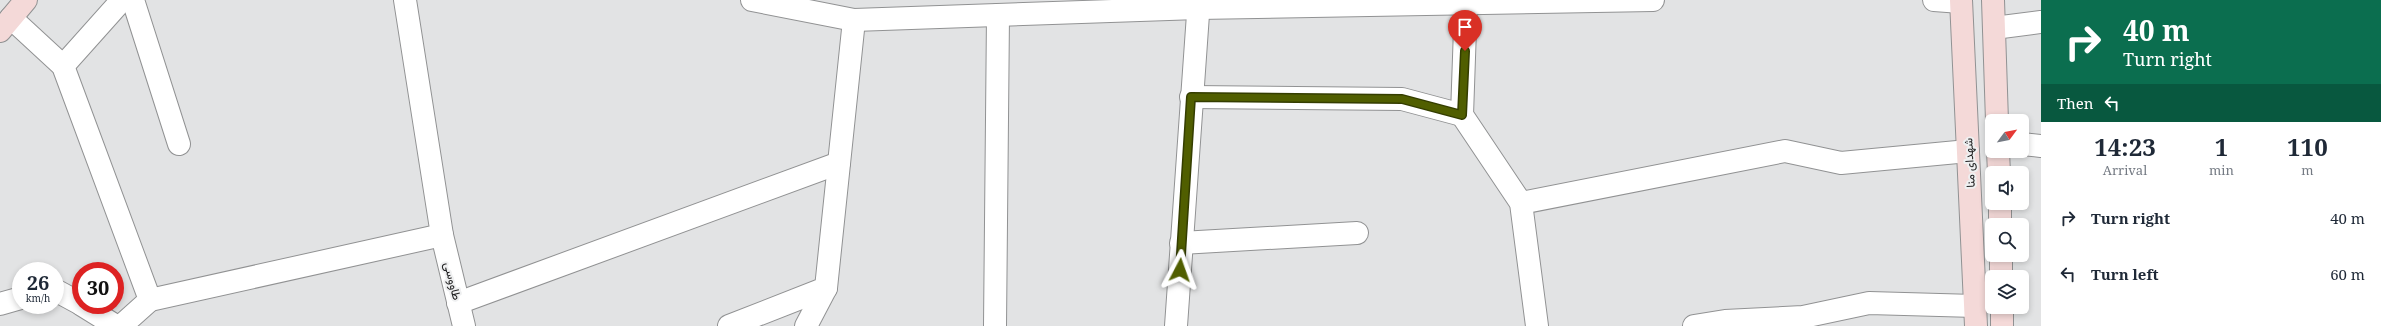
<!DOCTYPE html>
<html lang="en">
<head>
<meta charset="utf-8">
<style>
	:root { --surface:#fff; --page:#f2f2f3; --text:#1f2937; --muted:#747a83 }
	body { margin:0; font-family:"Noto Serif",Vazirmatn,serif; background:var(--page); color:var(--text); height:100vh; display:flex; flex-direction:column; font-size:15px; white-space:nowrap }
	* { box-sizing:border-box; margin:0 }
	p { font-size:13px; color:var(--muted) }
	.icon { flex:none; width:22px; height:22px; fill:none; stroke:currentColor; stroke-width:2; stroke-linecap:round; stroke-linejoin:round }
	.map { position:relative; flex:1; overflow:hidden }
	.side { display:flex; flex-direction:column; background:var(--surface); width:340px }
	.side>* { flex:none }
	.hud { background:#0b6e4f; color:#fff; overflow:hidden }
	.needle { width:26px; rotate:58deg }
	.tools { position:absolute; left:1985px; top:114px; display:grid; gap:8px }
	.tools a { display:grid; place-items:center; width:44px; height:44px; border-radius:6px; background:var(--surface); box-shadow:0 2px 6px #0003; font-size:20px }
	.speed { position:absolute; left:12px; top:262px; display:flex; gap:8px; font-size:20px; font-weight:700; text-align:center }
	.speed>* { display:grid; place-content:center; width:52px; height:52px; border-radius:50%; background:var(--surface); box-shadow:0 2px 6px #0003; line-height:1 }
	.speed small { font-size:10px; font-weight:400 }
	.speed .limit { border:6px solid #d22; background:#fff; color:#111 }
	.pin { position:absolute; display:grid; place-items:center; width:34px; height:34px; color:#fff; margin:-41px -17px; border-radius:50% 50% 50% 0; rotate:-45deg; box-shadow:0 0 4px #0007 }
	.pin .icon { rotate:45deg }
	.me { position:absolute; width:44px; margin:-22px; rotate:4deg; stroke-linejoin:round; filter:drop-shadow(0 0 3px #0008) }
	.turn { display:flex; align-items:center; gap:14px; height:84px; padding:0 16px; font-size:18px }
	.turn .icon { width:52px; height:52px; stroke-width:2.5 }
	.turn b { display:block; font-size:28px; line-height:34px }
	.then { display:flex; align-items:center; height:38px; padding:0 16px; background:#0003; gap:8px; font-size:15px }
	.eta { display:flex; justify-content:space-evenly; align-items:center; height:68px; text-align:center }
	.eta b { font-size:24px; font-weight:700; line-height:28px }
	ul { padding:0; list-style:none }
	li { display:flex; align-items:center; gap:12px; height:56px; padding:0 16px }
	li div { flex:1 }
	li b { display:block; font-size:15px }
	li em { font-style:normal }
	main { display:flex; flex:1; min-height:0 }
	.map>svg:first-child { display:block }
	.lines { fill:none; stroke-linecap:round; stroke-linejoin:round }
	.street-casing { stroke:#919293; stroke-width:24 }
	.secondary-casing { stroke:#919293; stroke-width:24 }
	.street { stroke:#fff; stroke-width:22 }
	.secondary { stroke:#f4d9d8; stroke-width:22 }
	.route-casing { stroke:#343d00; stroke-width:10 }
	.route { stroke:#505e00; stroke-width:7 }
	.labels { text-anchor:middle; dominant-baseline:central; stroke-width:4; stroke-linejoin:round; paint-order:stroke }
	.street-label { font-size:12px; fill:#222223; stroke:#eff0f1 }
</style>
</head>
<body>
<main>
<div class="map">
<svg width="2041" height="326" viewBox="0 0 2041 326">
	<rect width="100%" height="100%" fill="#e2e3e4"/>
	<g class="lines">
		<g class="street-casing">
			<g id="street">
				<polyline points="133,0 179,144"/>
				<polyline points="405,0 442,235 464,326"/>
				<polyline points="752,0 854,20 1198,8 1653,0"/>
				<polyline points="1466,0 1462,115 1521,203 1537,326"/>
				<polyline points="1934,0 1961,2"/>
				<polyline points="11,18 63,66 150,300 121,326"/>
				<polyline points="1994,28 2041,22"/>
				<polyline points="63,66 122,0"/>
				<polyline points="1191,97 1402,99 1462,115"/>
				<polyline points="2022,144 2041,146"/>
				<polyline points="1521,203 1785,151 1841,163 1968,151"/>
				<polyline points="1181,243 1357,233"/>
				<polyline points="55,290 81,304"/>
				<polyline points="150,300 442,235"/>
				<polyline points="458,303 839,163"/>
				<polyline points="0,304 21,298"/>
				<polyline points="82,305 116,326"/>
				<polyline points="729,326 826,288 854,20"/>
				<polyline points="806,326 826,288"/>
				<polyline points="995,326 998,15"/>
				<polyline points="1176,326 1199,0"/>
				<polyline points="1694,326 1725,321 1803,317 1869,303 1975,306"/>
			</g>
		</g>
		<g class="secondary-casing">
			<g id="secondary">
				<polyline points="1961,0 1976,326"/>
				<polyline points="1993,0 1997,121"/>
				<polyline points="0,31 26,0"/>
				<polyline points="1998,151 1999,173"/>
				<polyline points="2000,203 2000,225"/>
				<polyline points="2001,255 2001,277"/>
				<polyline points="2002,307 2002,326"/>
			</g>
		</g>
		<use href="#street" class="street"/>
		<use href="#secondary" class="secondary"/>
	</g>
	<g class="lines">
		<g class="route-casing">
			<polyline id="route" points="1180,270 1191,97 1402,99 1462,115 1465,51"/>
		</g>
		<use href="#route" class="route"/>
	</g>
	<g class="labels">
		<g class="street-label">
			<text transform="translate(1969 163) rotate(-93)">شهدای منا</text>
			<text transform="translate(453 281) rotate(76)">طاووسی</text>
		</g>
	</g>
</svg>
<div class="tools">
<a><svg class="needle" viewBox="-14 -14 28 28"><path d="M0-13l5 13h-10z" fill="#e53935"/><path d="M0 13l5-13h-10z" fill="#747a83"/></svg></a>
<a><svg class="icon" aria-label="sound" viewBox="0 0 24 24"><path d="M4 9h4l5-4v14l-5-4H4zM17 9q2 3 0 6"/></svg></a>
<a><svg class="icon" aria-label="search" viewBox="0 0 24 24"><circle cx="10" cy="10" r="6"/><path d="M15 15l6 6"/></svg></a>
<a><svg class="icon" aria-label="layers" viewBox="0 0 24 24"><path d="M12 4l9 5-9 5-9-5zM3 14l9 5 9-5"/></svg></a>
</div>
<div class="speed"><div>26<small>km/h</small></div><div class="limit">30</div></div>
<div class="pin" style="left:1465px;top:51px;background:#d93025"><svg class="icon" aria-label="arrive" viewBox="0 0 24 24"><path d="M6 21V4h12l-3 4 3 4H6"/></svg></div>
<svg class="me" style="left:1180px;top:270px" viewBox="-20 -20 40 40"><path d="M0-17L14 15 0 8-14 15z" fill="#505e00" stroke="#fff" stroke-width="4"/></svg>
</div>
<section class="side">
<div class="hud">
<div class="turn"><svg class="icon" aria-label="right" viewBox="0 0 24 24"><path d="M7 20v-9h11M14 6l5 5-5 5"/></svg><div><b>40 m</b>Turn right</div></div>
<div class="then">Then<svg class="icon" aria-label="left" viewBox="0 0 24 24"><path d="M17 20v-9H6M10 6l-5 5 5 5"/></svg></div>
</div>
<div class="eta">
<div><b>14:23</b><p>Arrival</p></div>
<div><b>1</b><p>min</p></div>
<div><b>110</b><p>m</p></div>
</div>
<ul>
<li><svg class="icon" aria-label="right" viewBox="0 0 24 24"><path d="M7 20v-9h11M14 6l5 5-5 5"/></svg><div><b>Turn right</b></div><em>40 m</em></li>
<li><svg class="icon" aria-label="left" viewBox="0 0 24 24"><path d="M17 20v-9H6M10 6l-5 5 5 5"/></svg><div><b>Turn left</b></div><em>60 m</em></li>
</ul>
</section>
</main>
</body>
</html>
